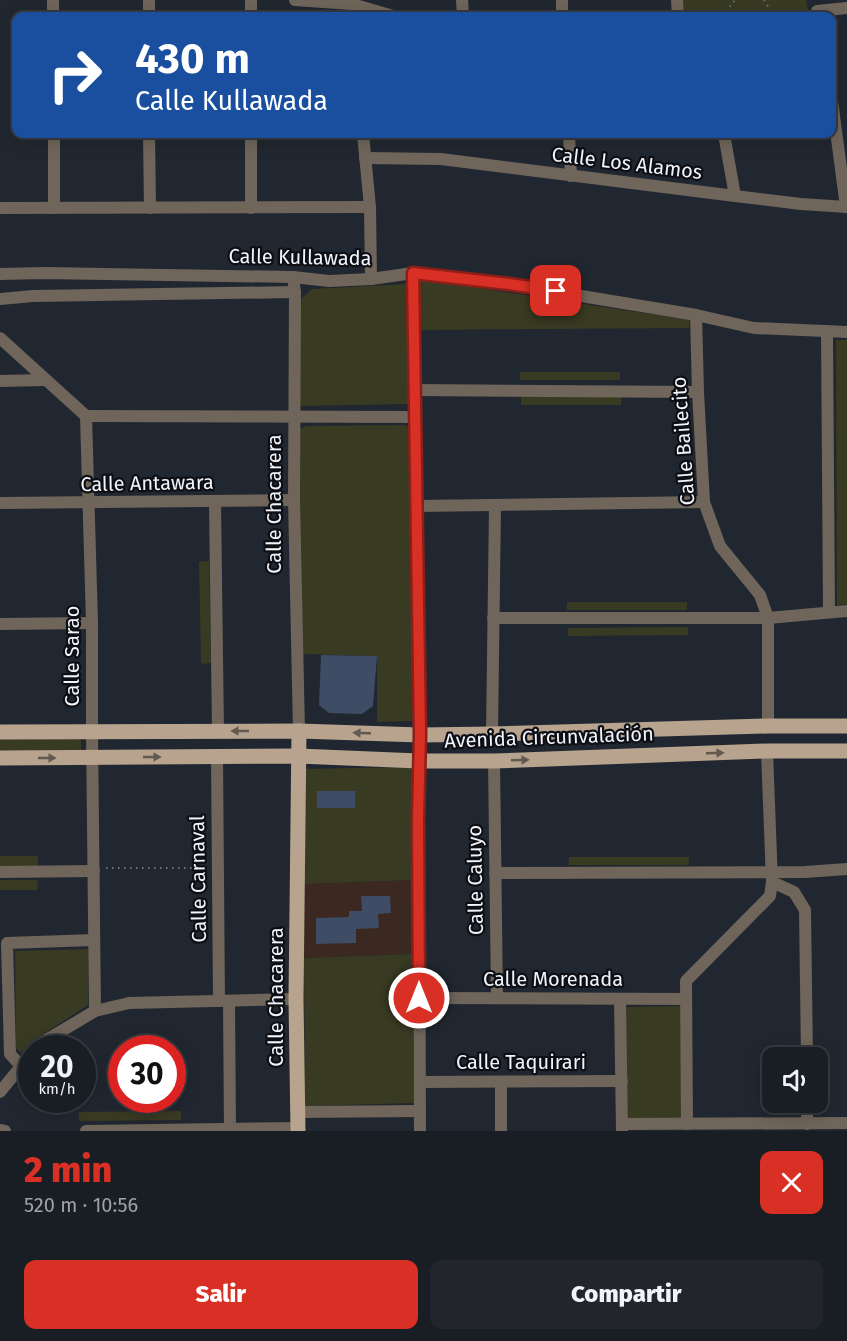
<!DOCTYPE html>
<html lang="es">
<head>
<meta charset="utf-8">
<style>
	:root { --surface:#191d24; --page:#22262c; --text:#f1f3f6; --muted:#9fa2a6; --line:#373b41; --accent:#d93025 }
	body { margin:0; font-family:"Fira Sans",sans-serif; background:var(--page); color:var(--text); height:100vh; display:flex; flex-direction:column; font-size:22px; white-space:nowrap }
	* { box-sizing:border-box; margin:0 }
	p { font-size:20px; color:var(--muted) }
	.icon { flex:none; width:33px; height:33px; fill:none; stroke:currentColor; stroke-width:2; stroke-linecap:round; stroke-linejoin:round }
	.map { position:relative; height:1131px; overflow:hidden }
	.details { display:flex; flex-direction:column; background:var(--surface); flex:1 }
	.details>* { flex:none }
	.top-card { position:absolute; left:12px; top:12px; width:824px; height:126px; border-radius:12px; box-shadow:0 3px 15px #0003,0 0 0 2px var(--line); background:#1a4fa0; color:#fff; overflow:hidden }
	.controls { position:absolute; left:762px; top:1047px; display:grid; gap:12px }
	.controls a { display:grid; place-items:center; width:66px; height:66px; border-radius:12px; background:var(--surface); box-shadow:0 3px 15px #0003,0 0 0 2px var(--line); font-size:30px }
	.speed { position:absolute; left:18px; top:1035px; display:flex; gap:12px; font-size:30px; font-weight:700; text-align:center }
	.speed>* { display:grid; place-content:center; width:78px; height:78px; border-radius:50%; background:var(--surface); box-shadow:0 3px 15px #0003,0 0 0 2px var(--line); line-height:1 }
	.speed small { font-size:15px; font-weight:400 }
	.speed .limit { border:9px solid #d22; background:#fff; color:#111 }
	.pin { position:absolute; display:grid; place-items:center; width:51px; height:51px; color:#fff; margin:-26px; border-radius:12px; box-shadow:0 3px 9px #0006 }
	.me { position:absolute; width:66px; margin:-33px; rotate:0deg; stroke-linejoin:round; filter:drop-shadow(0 0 4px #0008) }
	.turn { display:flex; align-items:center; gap:21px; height:126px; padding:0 24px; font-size:27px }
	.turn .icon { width:78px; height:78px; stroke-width:2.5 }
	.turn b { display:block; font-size:42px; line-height:51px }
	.round { display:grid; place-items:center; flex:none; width:63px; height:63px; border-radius:12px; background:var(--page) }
	.headline { display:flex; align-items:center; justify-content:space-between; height:102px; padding:0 24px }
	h1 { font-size:36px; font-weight:800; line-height:45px; color:var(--accent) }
	.button { display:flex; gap:12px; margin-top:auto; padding:12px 24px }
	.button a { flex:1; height:69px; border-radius:12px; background:var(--accent); color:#fff; font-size:24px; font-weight:800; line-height:69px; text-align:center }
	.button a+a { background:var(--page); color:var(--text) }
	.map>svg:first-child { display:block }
	.medical { fill:#3b2921 }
	.green { fill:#393a22 }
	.building { fill:#3f4c65 }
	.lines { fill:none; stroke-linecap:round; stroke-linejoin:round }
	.path { stroke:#6e737b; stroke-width:2; stroke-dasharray:1.5 4.5; stroke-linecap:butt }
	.minor { stroke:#6f655a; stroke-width:12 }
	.major { stroke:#b7a38e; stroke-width:15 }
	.oneway { fill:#625951 }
	.route-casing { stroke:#8d1f18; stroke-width:15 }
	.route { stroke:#d93025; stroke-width:10 }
	.labels { text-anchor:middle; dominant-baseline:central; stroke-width:4.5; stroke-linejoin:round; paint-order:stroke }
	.street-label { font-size:20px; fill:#f1f4fb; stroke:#0d0f14 }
</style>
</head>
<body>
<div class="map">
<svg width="847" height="1131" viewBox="0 0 847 1131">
	<rect width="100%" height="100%" fill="#212730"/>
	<polygon class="medical" points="413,880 413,954 304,958 304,884"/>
	<g class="green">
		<polygon points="683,0 806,0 809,16 684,16"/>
		<polygon points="419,279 689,320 689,328 421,330"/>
		<polygon points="407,284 409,404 299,406 298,302 312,289"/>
		<polygon points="836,340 847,340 847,604 837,605"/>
		<rect x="520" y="372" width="100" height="8"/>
		<rect x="521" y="397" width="100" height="8"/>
		<polygon points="405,425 411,430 413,721 377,722 377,656 300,654 299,429 306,426"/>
		<polygon points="209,561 211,663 201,664 199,562"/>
		<rect x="567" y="602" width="120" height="8"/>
		<polygon points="688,627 688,635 568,636 568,628"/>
		<polygon points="81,737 81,751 0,751 0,738"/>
		<polygon points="413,767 413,880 304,884 303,769"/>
		<rect x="0" y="856" width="38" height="10"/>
		<rect x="569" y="857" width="120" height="8"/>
		<polygon points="0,880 38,880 37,890 0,890"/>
		<polygon points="88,949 88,1005 31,1042 21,1053 16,1048 15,951"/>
		<polygon points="413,954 414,1103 305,1106 304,958"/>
		<polygon points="682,1006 682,1120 627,1121 626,1007"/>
		<polygon points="181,1111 181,1120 79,1121 79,1112"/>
	</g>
	<g class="building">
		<polygon points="321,655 377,656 373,706 362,714 329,713 319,705"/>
		<rect x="317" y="791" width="38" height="17"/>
		<polygon points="361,896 390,896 391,913 378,914 379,928 356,929 356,943 316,944 316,918 349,917 349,911 362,911"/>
	</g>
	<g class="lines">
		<g class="path">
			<polyline points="764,0 774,16"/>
			<polyline points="722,16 735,0"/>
			<polyline points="106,868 208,868"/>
		</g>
		<g class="minor">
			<polyline points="53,0 53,16"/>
			<polyline points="149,0 149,16"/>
			<polyline points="295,0 352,4 393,16"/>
			<polyline points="462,0 463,16"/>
			<polyline points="562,0 562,16"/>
			<polyline points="677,0 678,16"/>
			<polyline points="817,11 847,8"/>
			<polyline points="251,16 251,0"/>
			<polyline points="831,93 846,207"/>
			<polyline points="54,134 54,208"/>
			<polyline points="149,134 150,208"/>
			<polyline points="363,134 370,207 371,279"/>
			<polyline points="569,134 571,176"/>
			<polyline points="724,134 735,196"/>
			<polyline points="365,158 441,159 735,196 801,204 847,207"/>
			<polyline points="0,208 370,207"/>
			<polyline points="251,208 251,134"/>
			<polyline points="413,273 420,735 419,819 420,1131"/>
			<polyline points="0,274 44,273 293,277 329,281 371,279 413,273 509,284 696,315 754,328 847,332"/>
			<polyline points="293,277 295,292 294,500 299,731"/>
			<polyline points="0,299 33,296 295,292"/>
			<polyline points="696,315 698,392 704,502 720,546 760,595 768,618 768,726"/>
			<polyline points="827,331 829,612"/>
			<polyline points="0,338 86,416 92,623 92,732 95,1011"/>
			<polyline points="0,381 45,380"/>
			<polyline points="415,390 698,392"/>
			<polyline points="86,416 415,417"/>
			<polyline points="215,502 218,731"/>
			<polyline points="0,503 294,500"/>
			<polyline points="416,506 704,502"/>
			<polyline points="493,618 768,618 847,611"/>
			<polyline points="0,624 92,623"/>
			<polyline points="492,734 495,505"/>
			<polyline points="217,756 219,1001"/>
			<polyline points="494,761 497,998"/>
			<polyline points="0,872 94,871"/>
			<polyline points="495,873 805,872 847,869"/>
			<polyline points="772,882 794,892 805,910 807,1058"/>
			<polyline points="419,998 686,999"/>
			<polyline points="620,999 622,1131"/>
			<polyline points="229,1001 230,1131"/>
			<polyline points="35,1048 38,1045 95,1011 129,1003 296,999"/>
			<polyline points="21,1066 10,1054 7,943 94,940"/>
			<polyline points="420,1082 622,1081"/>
			<polyline points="0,1092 32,1053"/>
			<polyline points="807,1102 807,1124"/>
			<polyline points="297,1112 420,1111"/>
			<polyline points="622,1124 847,1123"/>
			<polyline points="687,1124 686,981 770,896 772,882 767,751"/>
			<polyline points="0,1130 5,1131"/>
			<polyline points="86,1131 298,1128"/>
			<polyline points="501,1131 501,1082"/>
		</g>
		<g class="major">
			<polyline points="0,732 299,731 420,735 492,734 768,726 847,726"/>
			<polyline points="0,758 298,756 419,761 494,761 767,751 847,751"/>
			<polyline points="298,1131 296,999 299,731"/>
		</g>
	</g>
	<defs><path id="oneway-solid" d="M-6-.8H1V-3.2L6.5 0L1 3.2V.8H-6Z" transform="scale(1.5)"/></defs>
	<g class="oneway">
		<use href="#oneway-solid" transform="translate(240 731) rotate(180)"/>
		<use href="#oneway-solid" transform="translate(362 733) rotate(-178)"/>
		<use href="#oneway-solid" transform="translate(715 753) rotate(-2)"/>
		<use href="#oneway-solid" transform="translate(152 757)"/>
		<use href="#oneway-solid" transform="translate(47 758)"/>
		<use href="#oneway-solid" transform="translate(520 760) rotate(-2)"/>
	</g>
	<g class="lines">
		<g class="route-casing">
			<polyline id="route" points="419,998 418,819 420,735 413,273 509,284 556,291"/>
		</g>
		<use href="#route" class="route"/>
	</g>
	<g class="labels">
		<g class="street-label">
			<text transform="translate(627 163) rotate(7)">Calle Los Alamos</text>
			<text transform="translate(300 257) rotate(1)">Calle Kullawada</text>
			<text transform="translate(683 441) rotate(-94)">Calle Bailecito</text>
			<text transform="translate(147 483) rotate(-1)">Calle Antawara</text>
			<text transform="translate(274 504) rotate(-90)">Calle Chacarera</text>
			<text transform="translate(72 656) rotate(-90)">Calle Sarao</text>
			<text transform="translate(549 737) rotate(-2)">Avenida Circunvalación</text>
			<text transform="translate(198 879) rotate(-91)">Calle Carnaval</text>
			<text transform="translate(475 880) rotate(-91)">Calle Caluyo</text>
			<text x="553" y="979">Calle Morenada</text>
			<text transform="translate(276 997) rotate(-90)">Calle Chacarera</text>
			<text x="521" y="1062">Calle Taquirari</text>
		</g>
	</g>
</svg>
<div class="controls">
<a><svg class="icon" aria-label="sound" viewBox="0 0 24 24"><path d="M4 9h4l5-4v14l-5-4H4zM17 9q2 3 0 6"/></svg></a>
</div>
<div class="speed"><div>20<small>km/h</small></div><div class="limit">30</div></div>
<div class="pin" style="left:556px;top:291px;background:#d93025"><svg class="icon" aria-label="arrive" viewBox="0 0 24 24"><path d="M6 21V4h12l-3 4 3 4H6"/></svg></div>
<svg class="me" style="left:419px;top:998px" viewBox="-20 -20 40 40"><circle r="17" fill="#d93025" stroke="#fff" stroke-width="3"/><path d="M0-11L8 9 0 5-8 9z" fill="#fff"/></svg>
<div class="top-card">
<div class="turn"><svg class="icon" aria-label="right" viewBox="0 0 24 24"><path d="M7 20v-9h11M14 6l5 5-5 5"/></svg><div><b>430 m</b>Calle Kullawada</div></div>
</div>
</div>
<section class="details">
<div class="headline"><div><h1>2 min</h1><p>520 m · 10:56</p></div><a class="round" style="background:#d93025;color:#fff"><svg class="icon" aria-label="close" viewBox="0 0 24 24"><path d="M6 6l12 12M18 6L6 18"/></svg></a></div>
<div class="button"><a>Salir</a><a>Compartir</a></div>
</section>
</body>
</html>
